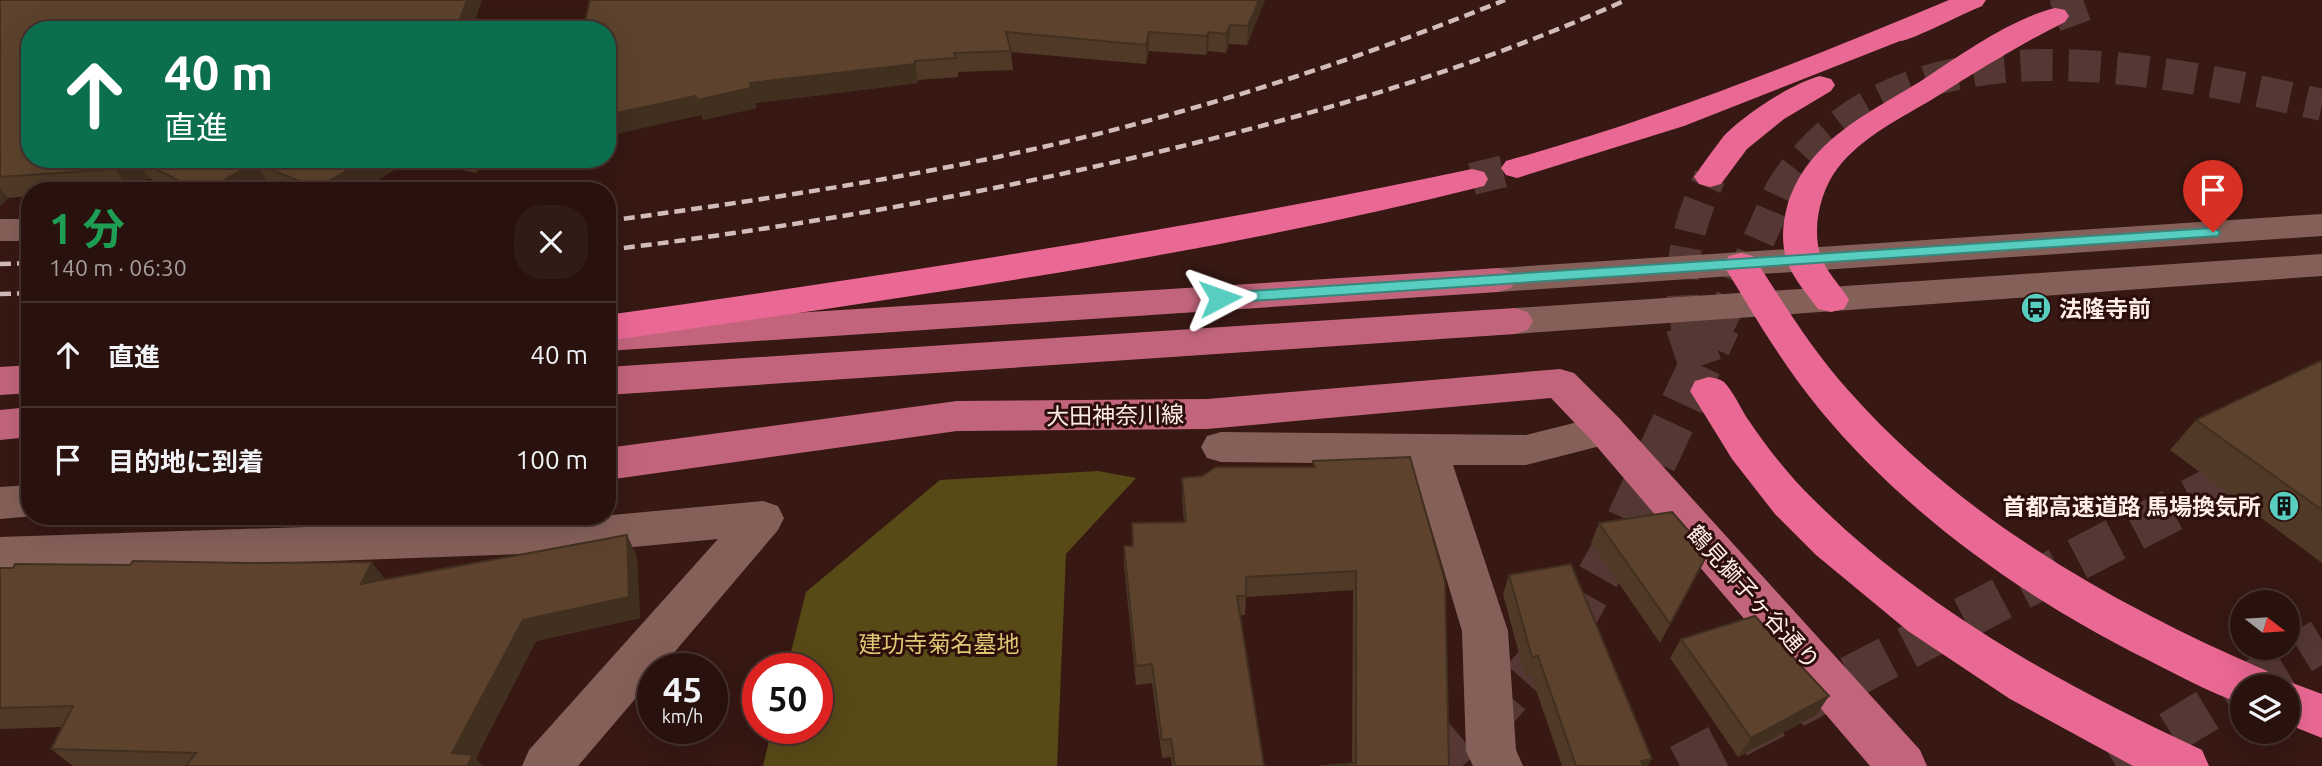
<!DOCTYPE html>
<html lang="ja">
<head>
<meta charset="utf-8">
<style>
	:root { --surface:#29120e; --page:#311b17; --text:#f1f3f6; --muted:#a59e9e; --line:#45322e }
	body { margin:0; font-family:Ubuntu,"Noto Sans JP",sans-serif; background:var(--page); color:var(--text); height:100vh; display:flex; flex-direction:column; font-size:26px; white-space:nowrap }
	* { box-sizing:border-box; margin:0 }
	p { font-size:23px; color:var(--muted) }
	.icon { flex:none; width:38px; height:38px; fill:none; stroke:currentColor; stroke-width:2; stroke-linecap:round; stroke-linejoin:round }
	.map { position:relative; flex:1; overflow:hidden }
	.side { position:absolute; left:21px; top:182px; width:595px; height:343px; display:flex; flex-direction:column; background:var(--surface); border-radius:28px; box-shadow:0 7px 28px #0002,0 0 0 2px var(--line) }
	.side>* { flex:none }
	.top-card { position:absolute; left:21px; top:21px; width:595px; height:147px; border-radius:28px; box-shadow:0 7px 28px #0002,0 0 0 2px var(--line); background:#0b6e4f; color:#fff; overflow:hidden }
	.needle { width:46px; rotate:107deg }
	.controls { position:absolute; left:2230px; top:590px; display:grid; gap:14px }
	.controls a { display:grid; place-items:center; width:70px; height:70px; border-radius:50%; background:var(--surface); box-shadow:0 7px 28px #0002,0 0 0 2px var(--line); font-size:35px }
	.speed { position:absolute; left:637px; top:653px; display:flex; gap:14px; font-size:35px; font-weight:700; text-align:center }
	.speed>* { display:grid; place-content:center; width:91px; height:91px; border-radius:50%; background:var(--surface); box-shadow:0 7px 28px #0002,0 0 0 2px var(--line); line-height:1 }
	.speed small { font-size:18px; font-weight:400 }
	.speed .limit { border:10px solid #d22; background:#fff; color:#111 }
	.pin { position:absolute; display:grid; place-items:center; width:60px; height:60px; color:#fff; margin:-72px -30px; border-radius:50% 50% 50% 0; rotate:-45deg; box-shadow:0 0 7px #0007 }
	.pin .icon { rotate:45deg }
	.me { position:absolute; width:77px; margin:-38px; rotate:86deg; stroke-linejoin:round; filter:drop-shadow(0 0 5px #0008) }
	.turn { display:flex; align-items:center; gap:24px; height:147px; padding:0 28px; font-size:32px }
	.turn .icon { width:91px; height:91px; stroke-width:2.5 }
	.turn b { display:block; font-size:49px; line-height:60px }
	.round { display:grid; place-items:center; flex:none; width:74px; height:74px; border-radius:28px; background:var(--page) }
	.summary { display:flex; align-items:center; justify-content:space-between; height:119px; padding:0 28px }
	h1 { font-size:42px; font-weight:700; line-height:52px; color:#1e9e55 }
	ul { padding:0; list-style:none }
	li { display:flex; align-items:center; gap:21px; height:105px; padding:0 28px; border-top:2px solid var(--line) }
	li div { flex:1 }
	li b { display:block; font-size:26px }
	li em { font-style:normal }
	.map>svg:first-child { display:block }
	.green { fill:#584a17 }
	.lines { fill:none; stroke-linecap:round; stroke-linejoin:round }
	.highway-tunnel-far1 { stroke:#553833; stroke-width:32; stroke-dasharray:32 16; stroke-linecap:butt }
	.highway-tunnel { stroke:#553833; stroke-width:43; stroke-dasharray:43 21; stroke-linecap:butt }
	.minor { fill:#856059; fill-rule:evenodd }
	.major { fill:#c2657c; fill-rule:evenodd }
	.highway { fill:#ea6894; fill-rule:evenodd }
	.rail { stroke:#d2bdba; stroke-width:4.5; stroke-dasharray:11 6; stroke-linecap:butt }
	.wall { fill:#503a27 }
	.shaded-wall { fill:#412f20 }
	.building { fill:#5d432d; stroke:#412f20; stroke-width:2 }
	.route { fill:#58cec0; stroke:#39867d; stroke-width:2 }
	.labels { text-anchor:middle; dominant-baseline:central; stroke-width:6; stroke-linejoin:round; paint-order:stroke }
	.poi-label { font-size:23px; font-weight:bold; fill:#ffedea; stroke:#2c0f0a; text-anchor:start }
	.street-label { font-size:23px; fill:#ffedea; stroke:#2c0f0a }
	.park-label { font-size:23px; fill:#e0c775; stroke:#2c0f0a }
</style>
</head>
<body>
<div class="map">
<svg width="2322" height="766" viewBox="0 0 2322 766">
	<rect width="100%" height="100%" fill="#371813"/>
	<polygon class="green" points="1098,471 1136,478 1066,554 1057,766 763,766 772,728 817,728 817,668 787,668 806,592 940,480"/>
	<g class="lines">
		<g class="highway-tunnel-far1">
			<polyline points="2055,16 2099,0"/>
			<polyline points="1472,179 1517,168"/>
			<path d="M 1687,327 C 1676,274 1687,226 1710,177"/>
			<path d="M 1718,327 C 1734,293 1750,260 1765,226 C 1772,211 1778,192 1788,179 C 1909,12 2152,67 2322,105"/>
		</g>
		<g class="highway-tunnel">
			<polyline points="1687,325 1705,379"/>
			<polyline points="2246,686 2322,640"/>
			<polyline points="1429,766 1497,709 1570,626 1617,543 1719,325"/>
			<polyline points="1680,766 2322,432"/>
			<polyline points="2116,766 2242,689"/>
		</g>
		<g class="minor">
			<polygon points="2322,214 2322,236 1498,292 1485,288 1480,280 1485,272 1498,268"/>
			<rect x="0" y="219" width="30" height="22"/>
			<polygon points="2322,254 2322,276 1515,334 1502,330 1497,321 1502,312 1515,308"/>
			<polygon points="1606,415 1620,419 1626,430 1620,441 1526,465 1453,465 1508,631 1516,750 1523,766 1473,766 1466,751 1462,631 1412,464 1221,462 1207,458 1201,447 1207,436 1221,432 1526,435"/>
			<polygon points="30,485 30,516 34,516 0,519 0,487"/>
			<polygon points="763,501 778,506 784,518 778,530 661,668 653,668 653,678 578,766 522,766 529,750 718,539 580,552 0,573 0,537 580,518"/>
		</g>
		<g class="major">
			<polygon points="1498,268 1511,272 1516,280 1511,288 1498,292 607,351 607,325"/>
			<polygon points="1515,308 1528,312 1533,321 1528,330 1515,334 607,395 607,367"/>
			<polygon points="30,365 30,393 0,395 0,367"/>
			<polygon points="1560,369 1574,373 1620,419 1920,750 1927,766 1870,766 1592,441 1551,398 1207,429 957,431 607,480 607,448 957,401 1207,399"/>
			<polygon points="30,407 30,437 0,440 0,410"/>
		</g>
		<g class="highway">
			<path d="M 1949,0 L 1986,0 L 1982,6 C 1966,12 1911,41 1900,41 L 1684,126 L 1517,178 L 1506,175 L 1501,168 L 1506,161 C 1658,119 1803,61 1949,0 Z"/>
			<path d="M 2055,8 L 2065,10 L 2069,16 L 2065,22 C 2020,44 1978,71 1936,97 C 1902,118 1862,136 1837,169 C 1822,189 1814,220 1818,245 C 1821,268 1838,281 1849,300 L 1844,309 L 1831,312 L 1818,309 C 1808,295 1795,281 1788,264 C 1781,246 1782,225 1787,207 C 1806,140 1870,113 1924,79 C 1962,54 2011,19 2055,8 Z"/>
			<path d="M 1820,76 L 1831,79 L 1835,85 L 1831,91 L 1784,119 L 1747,149 L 1721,184 L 1710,187 L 1699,184 L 1694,177 C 1703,164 1713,150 1723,137 C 1742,116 1792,83 1820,76 Z"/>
			<path d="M 1472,169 L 1484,172 L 1488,179 L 1484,186 C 1199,258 898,298 607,341 L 607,315 C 897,274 1186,230 1472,169 Z"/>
			<path d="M 1741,253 L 1753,256 C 1783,302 1811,349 1848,390 C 1961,518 2112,604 2267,671 L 2274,686 L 2287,681 L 2322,694 L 2322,738 L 2287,724 L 2287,686 L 2242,686 L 2242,704 C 2209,692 2177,675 2146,659 C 2024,598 1907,515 1820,410 C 1783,365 1753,314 1723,264 L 1729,256 Z"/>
			<path d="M 1709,377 C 1714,378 1720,379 1724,382 C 1733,391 1740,407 1747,418 C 1764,443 1782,467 1803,489 C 1915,604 2057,683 2202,750 L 2209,766 L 2133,766 L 2010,699 L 1908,631 L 1816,555 L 1775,514 L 1732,459 L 1690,391 L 1695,381 Z"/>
		</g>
		<g class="rail">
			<path d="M 607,221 C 799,195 992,166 1179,112 C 1290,81 1398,43 1505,0"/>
			<path d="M 607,250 C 805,226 1001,191 1195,143 C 1343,106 1487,63 1626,0"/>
			<polyline points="0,264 30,263"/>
			<polyline points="0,294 30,293"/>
		</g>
	</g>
	<g class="wall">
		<polygon points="0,0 30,159 491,159 476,173 412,160 358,191 286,191 268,183 254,191 173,191 149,178 129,189 108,191 30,191 30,196 8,198 0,206"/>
		<polygon points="590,0 1265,0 1247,45 1229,44 1226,53 1208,51 1206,55 1149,51 1146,64 1011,52 1013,70 958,72 958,77 918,80 918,83 755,103 757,108 703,120 702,115"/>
		<polygon points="2322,361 2322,563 2170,450 2196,420"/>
		<polygon points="1313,461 1449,766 1352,763 1353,590 1246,597 1245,615 1240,615 1264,766 1172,766 1171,757 1162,758 1152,683 1136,685 1124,565 1124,546 1133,546 1184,522 1182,498 1182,478 1313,467"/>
		<polygon points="1599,523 1708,553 1660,643 1591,543"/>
		<polygon points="627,535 637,557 640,618 536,641 476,758 482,766 73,766 51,749 62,727 0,729 0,568 385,579"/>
		<polygon points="1509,575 1648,766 1562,766 1531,675 1525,676 1503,594"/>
		<polygon points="1681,639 1829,696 1816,715 1738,757 1670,658"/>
	</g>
	<g class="shaded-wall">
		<polygon points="467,0 482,0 472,30 456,30"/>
		<polygon points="1259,0 1265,0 1247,45 1248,26"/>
		<polygon points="1230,25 1229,44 1226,53 1226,34"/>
		<polygon points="1149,32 1149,51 1146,64 1146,45"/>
		<polygon points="1209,32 1208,51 1206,55 1206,36"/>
		<polygon points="915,61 918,83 755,103 757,108 703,120 702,115 607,136 607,115 750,83"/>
		<polygon points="133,159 135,159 149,178 129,189 115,169"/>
		<polygon points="368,159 412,160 358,191 318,191 316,188"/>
		<polygon points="469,159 491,159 476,173"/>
		<polygon points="255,163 268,183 254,191 204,191"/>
		<polygon points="0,188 8,198 0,206"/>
		<polygon points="627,535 637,557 640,618 536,641 476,758 482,766 463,766 452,753 523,620"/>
		<polygon points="372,562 388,583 361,584"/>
		<polygon points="1829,696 1816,715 1738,757 1751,738"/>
		<polygon points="1652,759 1648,766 1639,766 1641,761"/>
	</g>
	<g class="building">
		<polygon points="0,0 467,0 456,30 30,30 30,159 133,159 115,169 0,177"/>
		<polygon points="590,0 1259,0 1248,26 1230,25 1226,34 1209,32 1206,36 1149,32 1146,45 1006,32 1011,51 954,53 956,58 915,61 915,64 750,83 751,88 697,100 696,96 607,115 607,30 583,30"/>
		<polygon points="136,159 368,159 316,188 255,163 204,191 199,191"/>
		<polygon points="2322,361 2322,510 2196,420 2318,362"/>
		<polygon points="1410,457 1445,581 1449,766 1320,766 1356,763 1356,571 1246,577 1246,596 1237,596 1264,766 1175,766 1171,739 1162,740 1152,664 1136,666 1124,546 1133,546 1132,523 1186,522 1182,478 1202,476 1216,467 1315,467 1313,461"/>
		<polygon points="1672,512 1708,553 1670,624 1599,523"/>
		<polygon points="627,535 629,597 523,620 452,753 473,755 467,766 186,766 196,753 51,749 73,706 0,708 0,568 13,568 15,564 130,565 133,561 247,563 372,562 361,584"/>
		<polygon points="1571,564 1652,759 1641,761 1643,766 1576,766 1538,656 1532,657 1509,575"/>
		<polygon points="1755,616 1829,696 1751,738 1681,639"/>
	</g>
	<polygon class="route" points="2213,228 2220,232 2218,236 1220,303 1212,298 1220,293"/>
	<defs>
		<g id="bus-disc" transform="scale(1.575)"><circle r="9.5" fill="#58cec0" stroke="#2c0f0a"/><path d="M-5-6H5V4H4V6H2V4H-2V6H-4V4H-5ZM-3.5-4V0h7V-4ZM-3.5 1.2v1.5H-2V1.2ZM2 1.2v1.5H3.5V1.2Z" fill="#111"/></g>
		<g id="building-disc" transform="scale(1.575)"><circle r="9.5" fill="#58cec0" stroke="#2c0f0a"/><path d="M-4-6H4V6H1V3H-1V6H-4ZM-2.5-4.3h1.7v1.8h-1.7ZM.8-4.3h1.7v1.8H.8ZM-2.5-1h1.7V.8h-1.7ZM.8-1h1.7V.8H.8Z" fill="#111"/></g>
	</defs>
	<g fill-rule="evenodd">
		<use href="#bus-disc" x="2036" y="308"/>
		<use href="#building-disc" x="2284" y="506"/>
	</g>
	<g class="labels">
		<g class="poi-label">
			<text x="2059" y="308">法隆寺前</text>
			<text x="2261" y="506" text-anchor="end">首都高速道路 馬場換気所</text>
		</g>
		<g class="street-label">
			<text transform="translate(1115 415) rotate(-1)">大田神奈川線</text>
			<text transform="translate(1754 597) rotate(48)">鶴見獅子ヶ谷通り</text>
		</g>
		<g class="park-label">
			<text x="939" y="643">建功寺菊名墓地</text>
		</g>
	</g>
</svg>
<div class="controls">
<a><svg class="needle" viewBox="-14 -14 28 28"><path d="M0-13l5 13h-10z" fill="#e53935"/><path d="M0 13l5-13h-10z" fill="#a59e9e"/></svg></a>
<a><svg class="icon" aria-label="layers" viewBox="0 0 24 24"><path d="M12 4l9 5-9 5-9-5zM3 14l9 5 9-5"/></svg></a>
</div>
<div class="speed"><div>45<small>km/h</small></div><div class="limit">50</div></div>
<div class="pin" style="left:2213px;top:232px;background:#d93025"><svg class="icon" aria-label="arrive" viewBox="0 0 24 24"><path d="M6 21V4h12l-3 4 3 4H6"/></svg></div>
<svg class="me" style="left:1220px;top:298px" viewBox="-20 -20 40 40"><path d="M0-17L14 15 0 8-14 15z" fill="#58cec0" stroke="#fff" stroke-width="4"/></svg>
<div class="top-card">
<div class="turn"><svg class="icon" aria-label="ahead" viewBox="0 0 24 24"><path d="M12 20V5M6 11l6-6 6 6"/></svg><div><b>40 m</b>直進</div></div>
</div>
<section class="side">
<div class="summary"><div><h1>1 分</h1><p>140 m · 06:30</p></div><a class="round"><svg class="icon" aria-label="close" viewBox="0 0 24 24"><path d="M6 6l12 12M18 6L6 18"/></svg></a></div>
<ul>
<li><svg class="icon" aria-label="ahead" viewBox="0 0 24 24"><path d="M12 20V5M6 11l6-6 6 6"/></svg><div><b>直進</b></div><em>40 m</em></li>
<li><svg class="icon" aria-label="arrive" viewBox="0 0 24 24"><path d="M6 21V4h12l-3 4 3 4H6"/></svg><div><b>目的地に到着</b></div><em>100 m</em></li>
</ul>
</section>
</div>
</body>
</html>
